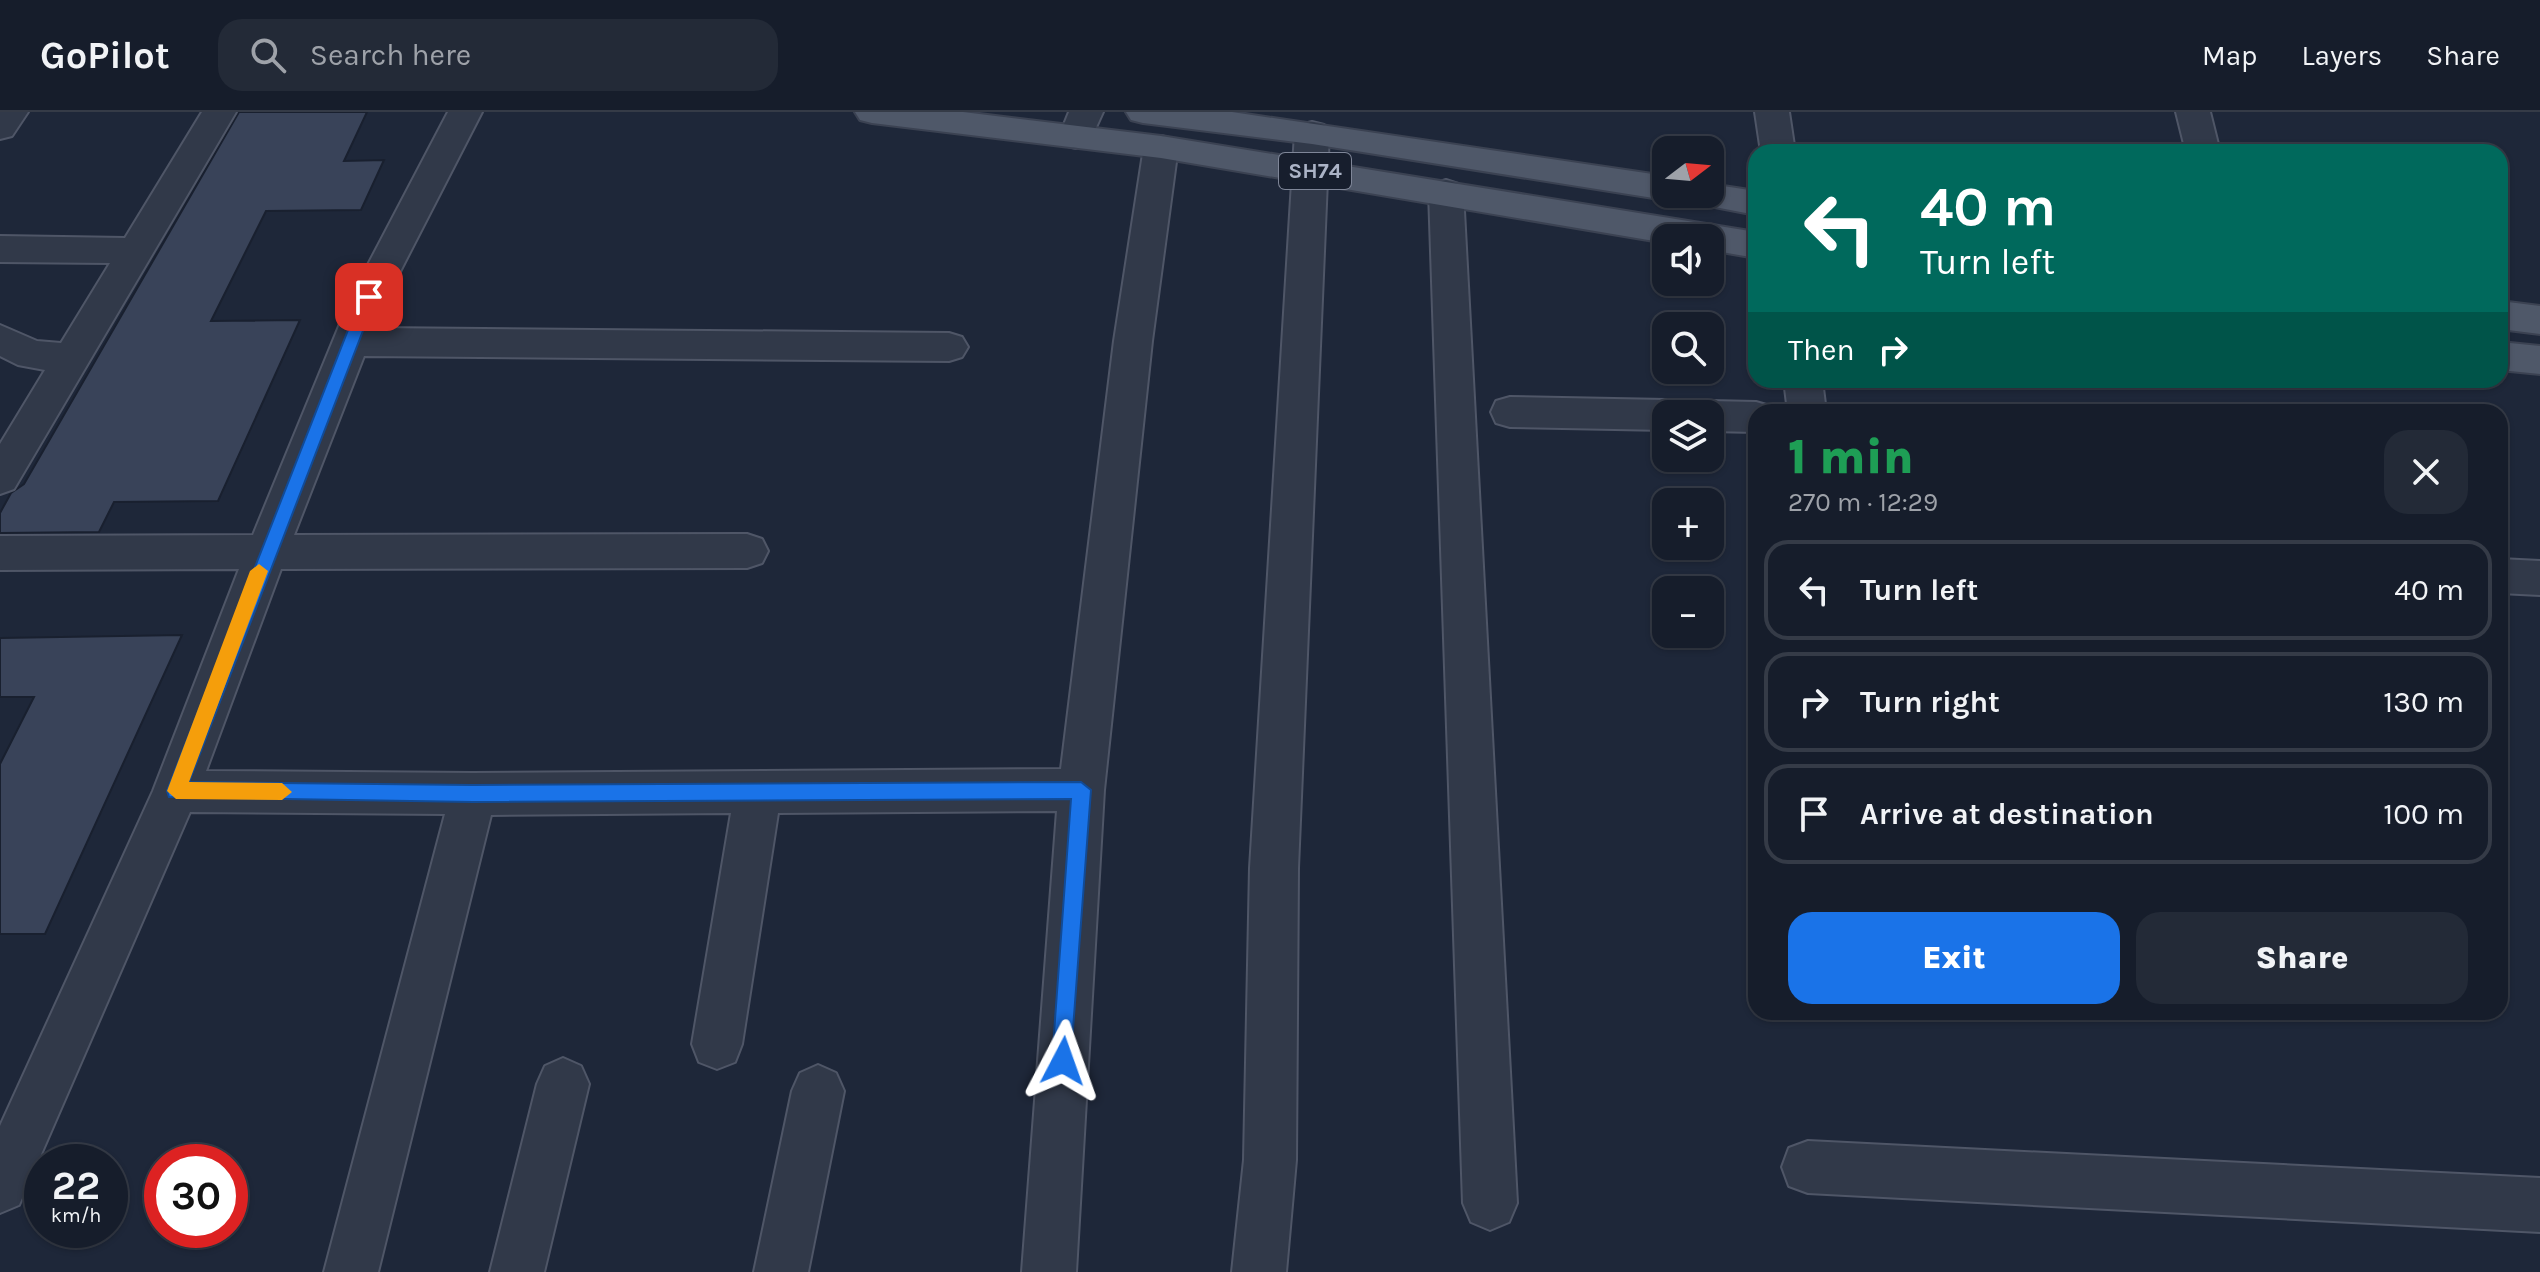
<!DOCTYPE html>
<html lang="en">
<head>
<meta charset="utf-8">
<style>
	:root { --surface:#161d2b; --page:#232a37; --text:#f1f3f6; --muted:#9ea2a9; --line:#353b47; --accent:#1a73e8 }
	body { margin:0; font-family:Karla,sans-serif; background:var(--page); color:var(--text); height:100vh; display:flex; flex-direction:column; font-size:30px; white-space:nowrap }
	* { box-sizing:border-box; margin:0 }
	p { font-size:26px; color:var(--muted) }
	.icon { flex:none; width:44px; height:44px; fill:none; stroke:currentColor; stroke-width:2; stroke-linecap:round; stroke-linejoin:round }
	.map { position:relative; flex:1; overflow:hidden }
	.side { position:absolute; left:1748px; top:292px; width:760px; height:616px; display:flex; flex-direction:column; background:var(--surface); border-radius:24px; box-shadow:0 2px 6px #0004,0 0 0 2px var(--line) }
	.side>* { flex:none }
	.banner { position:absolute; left:1748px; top:32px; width:760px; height:244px; border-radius:24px; box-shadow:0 2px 6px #0004,0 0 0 2px var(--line); background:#00695c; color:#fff; overflow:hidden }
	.needle { width:52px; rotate:74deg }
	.controls { position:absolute; left:1652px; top:24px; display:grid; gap:16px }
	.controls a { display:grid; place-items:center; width:72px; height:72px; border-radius:16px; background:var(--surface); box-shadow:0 2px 6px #0004,0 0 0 2px var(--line); font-size:40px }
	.speed { position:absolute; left:24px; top:1032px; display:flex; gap:16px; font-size:40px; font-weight:700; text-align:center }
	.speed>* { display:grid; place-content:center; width:104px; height:104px; border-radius:50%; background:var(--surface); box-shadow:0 2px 6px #0004,0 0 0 2px var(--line); line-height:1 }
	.speed small { font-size:20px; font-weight:400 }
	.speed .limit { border:12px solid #d22; background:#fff; color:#111 }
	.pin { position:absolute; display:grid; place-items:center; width:68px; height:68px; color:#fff; margin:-34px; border-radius:16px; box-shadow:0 4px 12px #0006 }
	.me { position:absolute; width:88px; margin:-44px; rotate:4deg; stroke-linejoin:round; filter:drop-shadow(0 0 6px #0008) }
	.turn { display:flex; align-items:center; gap:28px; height:168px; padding:0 40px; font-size:36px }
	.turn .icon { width:104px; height:104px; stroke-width:2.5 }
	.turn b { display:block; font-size:56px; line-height:68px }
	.then { display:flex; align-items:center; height:76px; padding:0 40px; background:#0003; gap:16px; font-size:30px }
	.round { display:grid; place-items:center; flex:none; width:84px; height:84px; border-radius:24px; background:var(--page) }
	.summary { display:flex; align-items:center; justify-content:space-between; height:136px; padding:0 40px }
	h1 { font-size:48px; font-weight:800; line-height:60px; color:#1e9e55 }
	.cta { display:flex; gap:16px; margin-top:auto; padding:16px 40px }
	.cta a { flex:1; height:92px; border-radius:24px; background:var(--accent); color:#fff; font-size:32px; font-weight:800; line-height:92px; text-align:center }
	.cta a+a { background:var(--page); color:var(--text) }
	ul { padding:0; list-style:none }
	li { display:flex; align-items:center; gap:24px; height:100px; margin:0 16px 12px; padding:0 24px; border:4px solid var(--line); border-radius:24px }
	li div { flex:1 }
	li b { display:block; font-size:30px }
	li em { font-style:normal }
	header { display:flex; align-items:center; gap:48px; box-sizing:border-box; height:112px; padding:0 40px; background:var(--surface); border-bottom:2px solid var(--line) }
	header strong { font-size:38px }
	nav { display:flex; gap:44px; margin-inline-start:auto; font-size:28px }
	.search { width:560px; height:72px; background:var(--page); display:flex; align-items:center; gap:20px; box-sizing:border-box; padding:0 28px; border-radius:24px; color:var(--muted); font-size:30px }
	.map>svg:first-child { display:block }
	.building { fill:#394359; stroke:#19202f; stroke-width:2 }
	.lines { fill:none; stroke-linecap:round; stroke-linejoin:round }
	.minor-casing { stroke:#4f5667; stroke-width:4 }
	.major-casing { stroke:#3b4252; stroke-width:4 }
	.minor { fill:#313949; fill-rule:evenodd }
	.major { fill:#4f5869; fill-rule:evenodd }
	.route { fill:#1a73e8; stroke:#114b97; stroke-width:2 }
	.slow { fill:#f59e0b }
	.labels { text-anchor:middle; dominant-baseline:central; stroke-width:6; stroke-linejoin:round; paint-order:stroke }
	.shield { fill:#171e2d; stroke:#7f8698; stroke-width:2 }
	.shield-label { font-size:22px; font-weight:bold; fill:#abb3c6 }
</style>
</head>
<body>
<header>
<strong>GoPilot</strong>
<div class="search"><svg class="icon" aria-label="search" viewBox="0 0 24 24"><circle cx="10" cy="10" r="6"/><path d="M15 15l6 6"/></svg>Search here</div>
<nav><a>Map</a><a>Layers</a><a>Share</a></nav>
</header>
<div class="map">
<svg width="2540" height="1160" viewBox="0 0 2540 1160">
	<rect width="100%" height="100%" fill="#1e2739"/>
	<g class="building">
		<polygon points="239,0 367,0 344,49 384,48 361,98 266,99 211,209 300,208 218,389 114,390 99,420 0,421 0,401 11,381 24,372"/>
		<polygon points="182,523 45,822 0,822 0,652 34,585 0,585 0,526"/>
	</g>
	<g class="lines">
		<g class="minor-casing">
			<g id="minor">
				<polygon points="0,0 28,0 12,24 0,27"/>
				<polygon points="202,0 236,0 14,377 0,382 0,332 45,258 18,253 0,244 0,213 37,229 61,231 110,151 0,150 0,124 125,126"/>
				<polygon points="448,0 482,0 387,185 375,216 949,221 962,225 968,235 962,245 949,249 364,244 294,423 747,422 762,427 768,439 762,451 747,456 281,457 206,659 473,661 1061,657 1114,229 1144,35 1149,27 1161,24 1173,27 1178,35 1152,229 1104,678 1076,1160 1022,1160 1057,699 778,701 742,932 735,950 717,957 699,950 692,932 731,701 491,703 378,1160 324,1160 445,702 190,700 19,1093 0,1101 0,1014 153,679 239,457 0,458 0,424 253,423 351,185"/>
				<polygon points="1069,0 1103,0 1088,33 1076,36 1064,33 1059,25"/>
				<polygon points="1755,0 1789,0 1795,40 1761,40"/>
				<polygon points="2176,0 2210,0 2220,40 2186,40"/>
				<polygon points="1312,10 1324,13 1329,21 1298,756 1296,1048 1286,1160 1232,1160 1244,1048 1250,756 1295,21 1300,13"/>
				<polygon points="1446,68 1458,72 1463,80 1517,1091 1509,1110 1490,1118 1471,1110 1463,1091 1429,80 1434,72"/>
				<polygon points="1784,268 1822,268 1826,300 1788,300"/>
				<polygon points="1510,285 1666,288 1680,292 1685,302 1666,302 1666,318 1510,315 1496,311 1491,300 1496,289"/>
				<polygon points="1710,289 1756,290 1770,294 1773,300 1756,300 1756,320 1710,319 1710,302 1692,302 1696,293"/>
				<polygon points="2500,447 2540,449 2540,483 2500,481"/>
				<polygon points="563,946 581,954 589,972 544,1160 490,1160 537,972 545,954"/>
				<polygon points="818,953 836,961 844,979 808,1160 754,1160 792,979 800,961"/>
				<polygon points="1808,1029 2540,1066 2540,1120 1808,1081 1789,1074 1782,1055 1789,1036"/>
			</g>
		</g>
		<g class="major-casing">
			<g id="major">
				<polygon points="855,0 963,0 1161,24 1756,120 1756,146 1710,138 1710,126 1666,126 1666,131 1161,46 872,11 860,8"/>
				<polygon points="1126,0 1232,0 1666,64 1666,82 1680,82 1666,88 1312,32 1143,11 1131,8"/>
				<polygon points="1710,72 1756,79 1756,103 1689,90 1684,82 1710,82"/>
				<polygon points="2500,189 2540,194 2540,222 2500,217"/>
				<polygon points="2500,230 2540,234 2540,262 2500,258"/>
			</g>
		</g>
		<use href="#minor" class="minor"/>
		<use href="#major" class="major"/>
	</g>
	<polygon class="route" points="369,179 376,185 189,670 473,673 1081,670 1091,678 1070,957 1063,960 1056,957 1052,949 1071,687 473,690 169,685 167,679 361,185"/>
	<polygon class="slow" points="259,452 268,459 189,670 282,671 292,680 282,688 176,687 167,679 250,459"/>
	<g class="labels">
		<rect class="shield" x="1279" y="41" width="72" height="36" rx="6"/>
		<g class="shield-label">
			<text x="1315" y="59">SH74</text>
		</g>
	</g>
</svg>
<div class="controls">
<a><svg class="needle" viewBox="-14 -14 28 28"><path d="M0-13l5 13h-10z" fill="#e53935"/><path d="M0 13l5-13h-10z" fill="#9ea2a9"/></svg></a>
<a><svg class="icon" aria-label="sound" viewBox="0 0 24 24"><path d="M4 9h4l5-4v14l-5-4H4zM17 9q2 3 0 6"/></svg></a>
<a><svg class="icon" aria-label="search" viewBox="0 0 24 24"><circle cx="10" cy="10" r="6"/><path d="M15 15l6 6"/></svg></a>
<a><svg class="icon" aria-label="layers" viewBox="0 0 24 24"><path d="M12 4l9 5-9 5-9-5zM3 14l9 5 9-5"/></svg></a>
<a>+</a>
<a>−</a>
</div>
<div class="speed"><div>22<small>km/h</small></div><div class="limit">30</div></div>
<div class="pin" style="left:369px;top:185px;background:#d93025"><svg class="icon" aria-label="arrive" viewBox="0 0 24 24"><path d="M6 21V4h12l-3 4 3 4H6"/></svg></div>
<svg class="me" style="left:1063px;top:949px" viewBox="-20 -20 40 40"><path d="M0-17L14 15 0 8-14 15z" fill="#1a73e8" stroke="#fff" stroke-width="4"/></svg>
<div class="banner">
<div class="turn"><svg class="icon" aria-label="left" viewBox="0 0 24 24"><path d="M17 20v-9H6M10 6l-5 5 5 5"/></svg><div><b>40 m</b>Turn left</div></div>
<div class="then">Then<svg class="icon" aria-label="right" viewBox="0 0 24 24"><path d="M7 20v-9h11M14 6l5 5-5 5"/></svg></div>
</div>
<section class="side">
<div class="summary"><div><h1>1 min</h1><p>270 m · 12:29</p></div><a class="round"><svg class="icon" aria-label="close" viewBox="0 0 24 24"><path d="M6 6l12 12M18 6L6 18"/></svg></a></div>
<ul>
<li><svg class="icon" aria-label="left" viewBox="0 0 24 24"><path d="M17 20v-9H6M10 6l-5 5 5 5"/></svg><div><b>Turn left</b></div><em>40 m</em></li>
<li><svg class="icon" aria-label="right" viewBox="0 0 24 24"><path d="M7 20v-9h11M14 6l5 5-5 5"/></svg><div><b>Turn right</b></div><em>130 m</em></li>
<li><svg class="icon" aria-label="arrive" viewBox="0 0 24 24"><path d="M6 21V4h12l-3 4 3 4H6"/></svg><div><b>Arrive at destination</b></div><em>100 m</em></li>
</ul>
<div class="cta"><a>Exit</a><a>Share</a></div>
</section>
</div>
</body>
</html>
